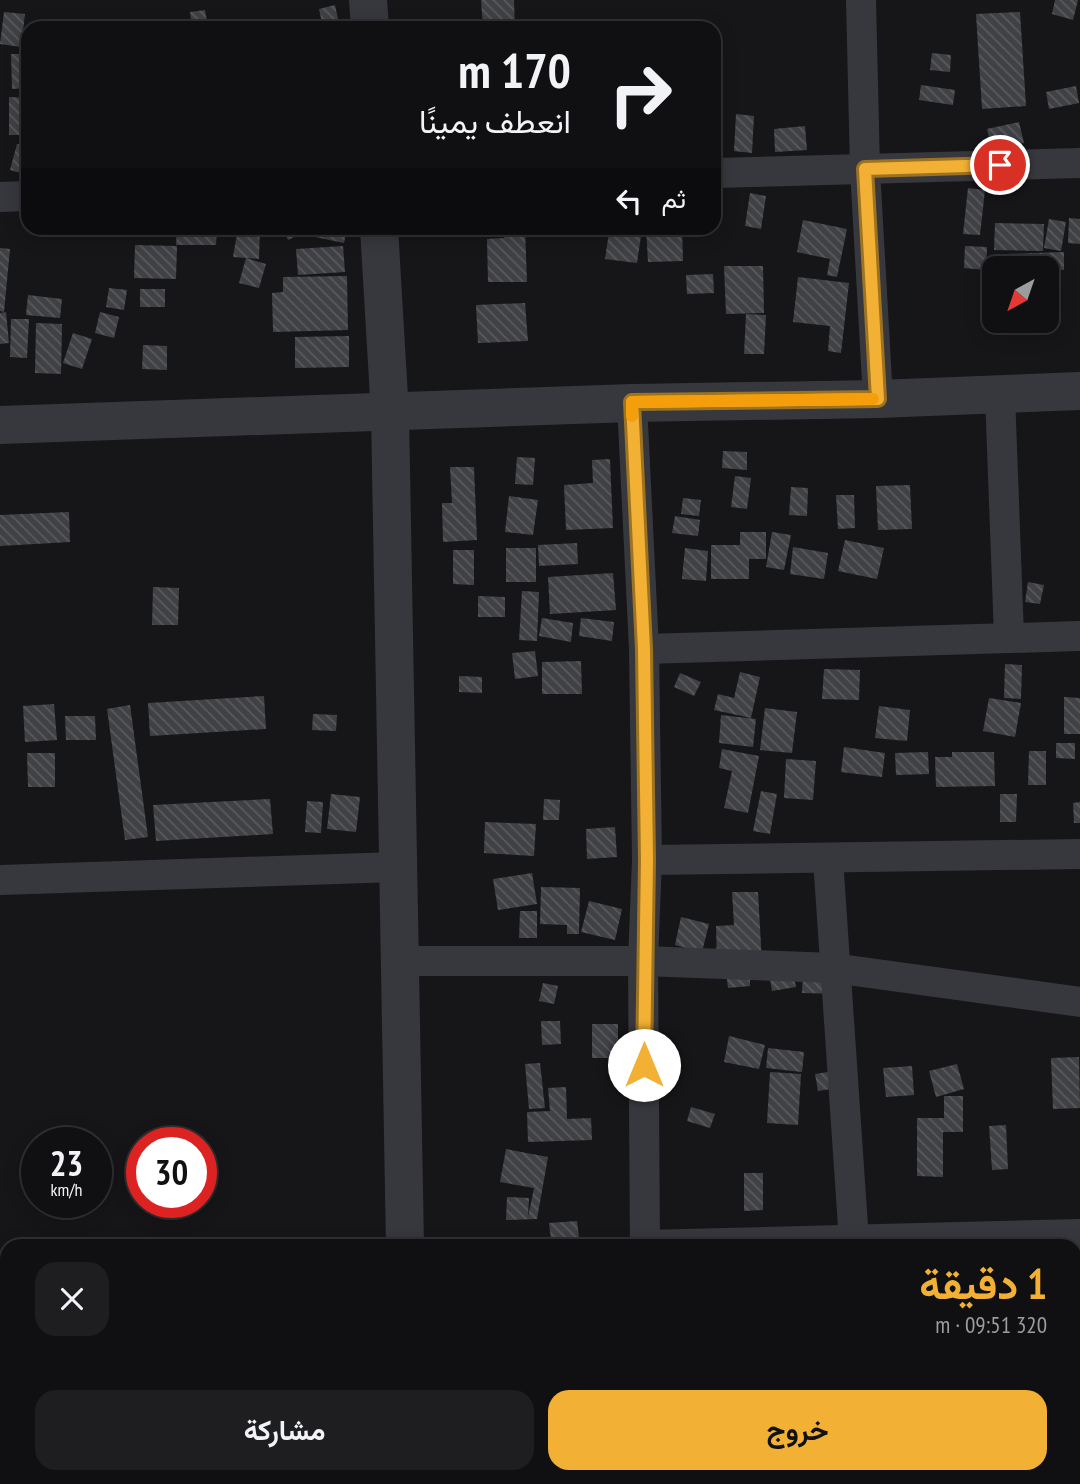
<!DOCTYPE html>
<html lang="ar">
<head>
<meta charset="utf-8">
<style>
	:root { --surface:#101012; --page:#1e1e20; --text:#f1f3f6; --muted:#9c9d9f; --line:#303032; --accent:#f2b134 }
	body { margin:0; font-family:"PT Sans Narrow",Vazirmatn,sans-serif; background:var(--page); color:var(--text); direction:rtl; height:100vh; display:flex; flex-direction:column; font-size:26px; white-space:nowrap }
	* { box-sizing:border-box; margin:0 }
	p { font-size:23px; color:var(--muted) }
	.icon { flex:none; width:38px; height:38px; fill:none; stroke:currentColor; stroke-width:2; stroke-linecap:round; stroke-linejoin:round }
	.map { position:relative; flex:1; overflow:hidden; direction:ltr }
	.drawer { position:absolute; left:0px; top:1239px; width:1082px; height:245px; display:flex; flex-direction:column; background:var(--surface); border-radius:21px 21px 0 0; box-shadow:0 4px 18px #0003,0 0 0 2px var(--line); direction:rtl }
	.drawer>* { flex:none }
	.hud { position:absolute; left:21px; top:21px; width:700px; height:214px; border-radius:21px; box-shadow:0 4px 18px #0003,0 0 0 2px var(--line); direction:rtl; background:#101012; color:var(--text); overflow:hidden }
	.needle { width:46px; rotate:220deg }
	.fabs { position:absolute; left:982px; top:256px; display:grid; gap:14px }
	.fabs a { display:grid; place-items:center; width:77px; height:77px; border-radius:14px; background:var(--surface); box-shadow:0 4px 18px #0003,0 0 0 2px var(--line); font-size:35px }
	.speed { position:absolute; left:21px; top:1127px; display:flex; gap:14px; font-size:35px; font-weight:700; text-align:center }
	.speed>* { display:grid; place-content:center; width:91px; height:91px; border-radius:50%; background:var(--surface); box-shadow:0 4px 18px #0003,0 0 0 2px var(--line); line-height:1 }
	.speed small { font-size:18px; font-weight:400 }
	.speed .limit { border:10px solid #d22; background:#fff; color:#111 }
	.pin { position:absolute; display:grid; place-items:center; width:60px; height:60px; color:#fff; margin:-30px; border:4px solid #fff; border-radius:50%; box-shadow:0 2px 7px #0007 }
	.me { position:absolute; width:77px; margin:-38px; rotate:0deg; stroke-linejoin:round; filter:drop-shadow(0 0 5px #0008) }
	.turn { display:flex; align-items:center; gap:24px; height:147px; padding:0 35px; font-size:32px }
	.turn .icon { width:91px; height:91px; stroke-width:2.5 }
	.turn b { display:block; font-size:49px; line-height:60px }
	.then { display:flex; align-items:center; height:66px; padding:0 35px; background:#0003; gap:14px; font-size:26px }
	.round { display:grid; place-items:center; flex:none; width:74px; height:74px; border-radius:21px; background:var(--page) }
	.summary { display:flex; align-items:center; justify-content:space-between; height:119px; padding:0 35px }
	h1 { font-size:42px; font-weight:700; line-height:52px; color:var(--accent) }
	.action { display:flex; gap:14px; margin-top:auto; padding:14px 35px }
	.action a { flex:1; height:80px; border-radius:21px; background:var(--accent); color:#111; font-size:28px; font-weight:700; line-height:80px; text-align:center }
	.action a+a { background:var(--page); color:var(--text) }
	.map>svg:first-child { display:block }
	.building { fill:url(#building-back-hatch) }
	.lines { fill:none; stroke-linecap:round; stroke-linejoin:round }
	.minor { stroke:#37383d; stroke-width:30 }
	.tertiary { stroke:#37383d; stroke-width:38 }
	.route-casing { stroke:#9d7322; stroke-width:18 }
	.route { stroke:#f2b134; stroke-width:12 }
	.slow { stroke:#f59e0b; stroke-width:12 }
</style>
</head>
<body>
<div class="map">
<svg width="1080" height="1484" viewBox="0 0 1080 1484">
	<defs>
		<pattern id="building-back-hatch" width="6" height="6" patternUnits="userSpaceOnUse" patternTransform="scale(1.75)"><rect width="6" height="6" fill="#404145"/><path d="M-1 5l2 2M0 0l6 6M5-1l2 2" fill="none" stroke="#595a5e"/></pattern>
	</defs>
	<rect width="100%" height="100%" fill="#161618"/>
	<g class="building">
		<polygon points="481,0 514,0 515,28 483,28"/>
		<polygon points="1055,0 1078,0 1073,20 1052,14"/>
		<polygon points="335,5 340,28 323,28 319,9"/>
		<polygon points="205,10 208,28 192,28 190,12"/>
		<polygon points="4,12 25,14 21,47 0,44"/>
		<polygon points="1020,12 1026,106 982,109 976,14"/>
		<polygon points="932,53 951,55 950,72 930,70"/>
		<polygon points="11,54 28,54 28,88 12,89"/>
		<polygon points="921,85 955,90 953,105 919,100"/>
		<polygon points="1076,86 1079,103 1049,109 1046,92"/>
		<polygon points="9,97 28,98 28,135 9,135"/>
		<polygon points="736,114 754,116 752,153 734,151"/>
		<polygon points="1019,122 1024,143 992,150 987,129"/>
		<polygon points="805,126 807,150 775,152 774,129"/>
		<polygon points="17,144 28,147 28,175 10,170"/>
		<polygon points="968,188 985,190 980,235 963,234"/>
		<polygon points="750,193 766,196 761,229 745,226"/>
		<polygon points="1069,218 1080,219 1080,244 1068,243"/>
		<polygon points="1049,219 1066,222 1061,251 1044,248"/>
		<polygon points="803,220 847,229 837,277 827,275 830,259 797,252"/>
		<polygon points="995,223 1044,224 1043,251 994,250"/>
		<polygon points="177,228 217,228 216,245 176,245"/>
		<polygon points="238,228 260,228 259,259 233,257"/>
		<polygon points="282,228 303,228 305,232 288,240"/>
		<polygon points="317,228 347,228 344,243 315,237"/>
		<polygon points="503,228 525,228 527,282 488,282 487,239 504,238"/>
		<polygon points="646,228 682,228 683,261 648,262"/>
		<polygon points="609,232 641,236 637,263 605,259"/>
		<polygon points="135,245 177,246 176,279 134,278"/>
		<polygon points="343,246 345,272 298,275 296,249"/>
		<polygon points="965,246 987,247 986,270 964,268"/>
		<polygon points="0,248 10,249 4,312 0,311"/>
		<polygon points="1064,252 1064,270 1006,268 1006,254"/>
		<polygon points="246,258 266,264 259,288 239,283"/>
		<polygon points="724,266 763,266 764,313 726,314"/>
		<polygon points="713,274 714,293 687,294 686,275"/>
		<polygon points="347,276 348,330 273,332 272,293 283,292 283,277"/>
		<polygon points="798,277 849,283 841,353 828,351 830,326 793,322"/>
		<polygon points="109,288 127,290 124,310 106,307"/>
		<rect x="140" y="289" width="25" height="18"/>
		<polygon points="28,295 62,299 60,318 26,315"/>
		<polygon points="525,303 528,341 478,343 476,305"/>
		<polygon points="6,312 9,343 0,344 0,313"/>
		<polygon points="100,312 119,317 114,338 95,333"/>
		<polygon points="746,314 766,315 764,354 744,354"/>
		<polygon points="11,319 29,319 27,358 10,357"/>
		<polygon points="36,323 62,324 61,374 35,373"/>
		<polygon points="73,333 92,339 82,369 63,363"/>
		<polygon points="349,336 349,367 295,368 295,337"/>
		<polygon points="143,345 167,346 167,370 142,369"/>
		<polygon points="723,451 747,452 747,470 722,468"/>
		<polygon points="517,457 535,458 533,485 515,484"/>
		<polygon points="610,459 613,528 566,530 564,485 593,483 592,460"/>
		<polygon points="450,467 474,467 477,540 443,542 442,503 452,503"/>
		<polygon points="735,476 751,478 747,509 731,507"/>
		<polygon points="910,485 912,529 878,530 876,486"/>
		<polygon points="791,487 808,488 807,516 789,515"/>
		<polygon points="836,495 854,495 855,528 838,529"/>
		<polygon points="509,496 538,500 533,535 505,532"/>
		<polygon points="683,498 701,500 699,516 681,514"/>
		<polygon points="69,512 70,542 0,546 0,515"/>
		<polygon points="675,516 700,520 698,536 672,533"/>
		<polygon points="740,532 766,532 766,559 749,559 749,579 711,579 711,545 740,545"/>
		<polygon points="772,532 791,535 784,570 766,567"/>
		<polygon points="845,540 884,548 877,579 838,571"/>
		<polygon points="577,543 578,564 539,566 538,545"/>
		<polygon points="793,547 828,553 824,579 790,574"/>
		<rect x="506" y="548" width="30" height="34"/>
		<polygon points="685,548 708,551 706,581 682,579"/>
		<polygon points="453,550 474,550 474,585 453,584"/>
		<polygon points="613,573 616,610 550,614 548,577"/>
		<polygon points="1028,582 1044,585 1040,604 1025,602"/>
		<polygon points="153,587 179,588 178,625 152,625"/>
		<polygon points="522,591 539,592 537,641 519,640"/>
		<polygon points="478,596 505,597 505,617 478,617"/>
		<polygon points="542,618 573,623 571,642 539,636"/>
		<polygon points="581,618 614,622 612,641 579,636"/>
		<polygon points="535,651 538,676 515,679 512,653"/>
		<polygon points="581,661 582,694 542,694 542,662"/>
		<polygon points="1005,664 1022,665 1021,699 1004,698"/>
		<polygon points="824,669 860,670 859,700 822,699"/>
		<polygon points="740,672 760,677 751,718 714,710 718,694 734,698"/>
		<polygon points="680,673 701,682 694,696 674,687"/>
		<polygon points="459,676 482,677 482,693 459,692"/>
		<polygon points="264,696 266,729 150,736 148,703"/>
		<polygon points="1064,697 1080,698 1080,734 1064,734"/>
		<polygon points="989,698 1021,703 1015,737 983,731"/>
		<polygon points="54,704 57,740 25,742 23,706"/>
		<polygon points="130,705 148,837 125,840 107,709"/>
		<polygon points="879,706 910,710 907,741 875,738"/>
		<polygon points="765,708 797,712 792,753 760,750"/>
		<polygon points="313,714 337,715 336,731 312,730"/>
		<polygon points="721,715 756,719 753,747 719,743"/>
		<polygon points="65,716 95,716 96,740 66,740"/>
		<polygon points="1056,743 1075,743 1075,759 1056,758"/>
		<polygon points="844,747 885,753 882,777 841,772"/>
		<polygon points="722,749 759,756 748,813 724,808 732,771 719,768"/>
		<polygon points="1029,751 1046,751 1046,785 1028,785"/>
		<polygon points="928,752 929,774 896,775 895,753"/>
		<polygon points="952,752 994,752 995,786 936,787 935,757 952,757"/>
		<polygon points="27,753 55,753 55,787 28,787"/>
		<polygon points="786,759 816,761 813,800 784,798"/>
		<polygon points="761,791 777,794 770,834 753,831"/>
		<polygon points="331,794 360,797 356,832 327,829"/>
		<polygon points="1000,794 1017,794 1016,822 1000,822"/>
		<polygon points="270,799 273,834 156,841 153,805"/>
		<polygon points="544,799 560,800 559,820 543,820"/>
		<polygon points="307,801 323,802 321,833 305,832"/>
		<polygon points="1080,802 1080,823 1074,823 1073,803"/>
		<polygon points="485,822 536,824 534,856 484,853"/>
		<polygon points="615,827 617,857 587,859 586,829"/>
		<polygon points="532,873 537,904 498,910 493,879"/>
		<polygon points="541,887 580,888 579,934 567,934 567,925 540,924"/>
		<polygon points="732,892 758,892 762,963 717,965 716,926 734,925"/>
		<polygon points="589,901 622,909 615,940 581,932"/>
		<polygon points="520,911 537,911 537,938 519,938"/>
		<polygon points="681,917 709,924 702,952 675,945"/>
		<polygon points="792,968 796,987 772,991 769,973"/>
		<polygon points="750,970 750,986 728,988 726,972"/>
		<polygon points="803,974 843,974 842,994 802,993"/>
		<polygon points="543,983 558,986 554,1004 539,1001"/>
		<polygon points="541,1021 560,1021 561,1044 542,1045"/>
		<rect x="592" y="1024" width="26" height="34"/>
		<polygon points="729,1036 765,1045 759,1069 724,1062"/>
		<polygon points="768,1048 804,1052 802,1072 766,1068"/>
		<polygon points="1079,1057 1080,1108 1053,1109 1051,1058"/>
		<polygon points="540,1063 545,1108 529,1109 525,1064"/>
		<polygon points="957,1064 964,1089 936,1097 929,1071"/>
		<polygon points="912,1066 914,1095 886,1097 883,1068"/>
		<polygon points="841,1070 844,1087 818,1091 815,1074"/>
		<polygon points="770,1072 801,1074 798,1125 767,1123"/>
		<polygon points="566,1087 567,1119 591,1118 592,1140 528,1142 527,1112 550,1111 548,1088"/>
		<polygon points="944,1096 963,1096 963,1132 943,1132 943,1177 917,1176 917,1118 944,1118"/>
		<polygon points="691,1107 715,1114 710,1128 687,1121"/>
		<polygon points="1006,1125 1008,1169 992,1170 989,1126"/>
		<polygon points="506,1149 548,1157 537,1219 506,1220 507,1197 529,1198 528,1217 534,1188 500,1182"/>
		<polygon points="744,1173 763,1173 763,1210 744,1211"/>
		<polygon points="577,1221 579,1237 551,1240 549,1223"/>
		<polygon points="609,1237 626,1239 625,1246 608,1246"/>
		<polygon points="1074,1295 1080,1295 1080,1328 1075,1328"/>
		<polygon points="489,1477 548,1477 548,1482 490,1480"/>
		<polygon points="556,1477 585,1477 585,1484 557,1484"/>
		<rect x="604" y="1477" width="31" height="7"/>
	</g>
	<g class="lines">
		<g class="minor">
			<polyline points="861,0 865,169 878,399"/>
			<polyline points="714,173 1080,163"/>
			<polyline points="0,197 28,196"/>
			<polyline points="1000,394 1009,637"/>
			<polyline points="632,403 644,649 647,860 643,961 645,1246"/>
			<polyline points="644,649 1080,636"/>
			<polyline points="828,859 854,1241"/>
			<polyline points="647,860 1080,854"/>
			<polyline points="0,880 397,867"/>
			<polyline points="399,961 643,961 833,968 1080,1002"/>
			<polyline points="645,1245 1080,1234"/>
			<polyline points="0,1406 7,1406"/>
			<polyline points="1074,1454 1080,1454"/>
			<polyline points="864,1477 865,1484"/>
			<polyline points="687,1484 687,1477"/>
		</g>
		<g class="tertiary">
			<polyline points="368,0 370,28"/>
			<polyline points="379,228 390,414 405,1246"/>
			<polyline points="0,425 632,403 878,399 1080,391"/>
			<polyline points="410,1477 410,1484"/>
		</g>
	</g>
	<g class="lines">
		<g class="route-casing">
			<polyline id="route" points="644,1065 647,860 644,649 632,402 878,399 865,169 1000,165"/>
		</g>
		<use href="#route" class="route"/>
		<polyline class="slow" points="632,416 632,402 873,399"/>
	</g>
</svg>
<div class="fabs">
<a><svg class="needle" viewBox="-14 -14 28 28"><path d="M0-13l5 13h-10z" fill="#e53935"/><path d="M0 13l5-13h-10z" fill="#9c9d9f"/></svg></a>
</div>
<div class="speed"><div>23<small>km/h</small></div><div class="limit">30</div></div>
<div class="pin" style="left:1000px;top:165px;background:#d93025"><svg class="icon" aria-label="arrive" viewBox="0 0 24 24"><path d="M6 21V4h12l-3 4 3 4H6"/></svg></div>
<svg class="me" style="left:644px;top:1065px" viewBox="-20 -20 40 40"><circle r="19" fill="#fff"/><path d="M0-13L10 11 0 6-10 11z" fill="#f2b134"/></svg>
<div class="hud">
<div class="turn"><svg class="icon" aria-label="right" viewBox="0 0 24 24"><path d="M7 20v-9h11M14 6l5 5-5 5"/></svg><div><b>170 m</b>انعطف يمينًا</div></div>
<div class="then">ثم<svg class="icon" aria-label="left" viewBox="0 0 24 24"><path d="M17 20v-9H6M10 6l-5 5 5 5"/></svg></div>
</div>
<section class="drawer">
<div class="summary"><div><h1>1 دقيقة</h1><p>320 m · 09:51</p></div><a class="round"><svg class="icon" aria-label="close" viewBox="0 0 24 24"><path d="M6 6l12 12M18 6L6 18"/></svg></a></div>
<div class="action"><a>خروج</a><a>مشاركة</a></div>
</section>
</div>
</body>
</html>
